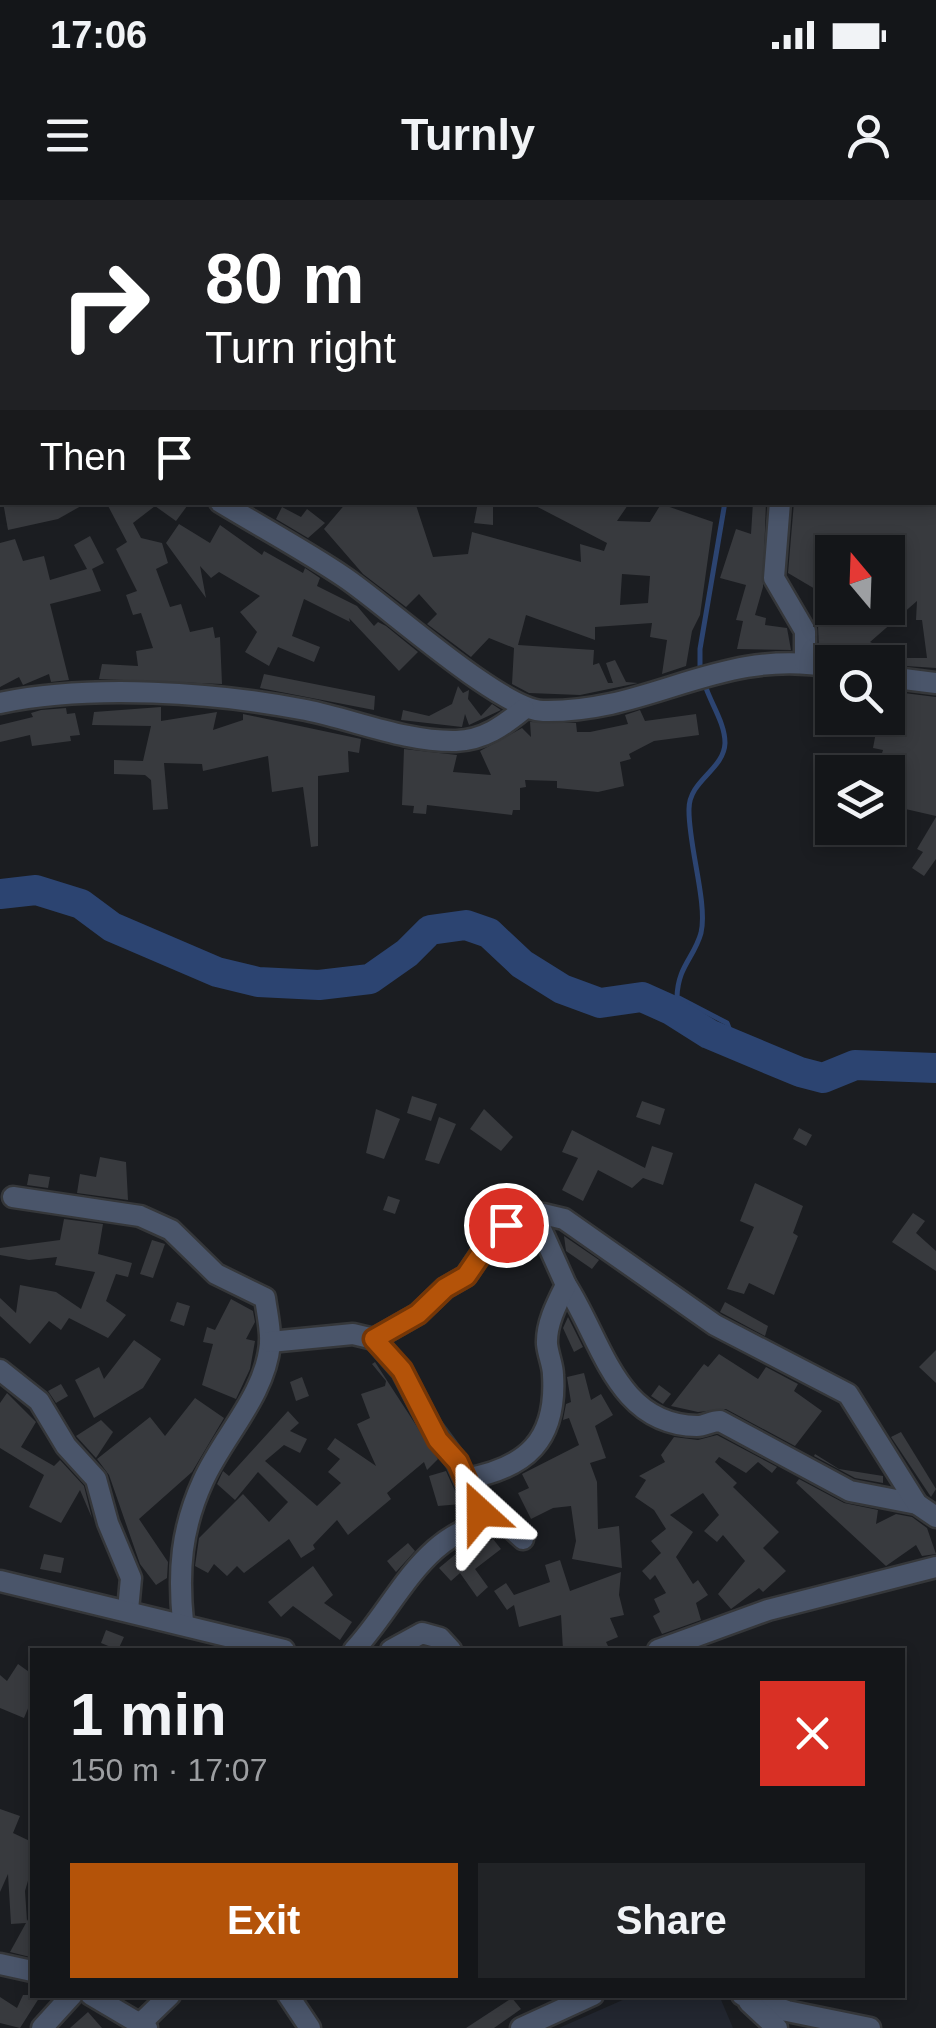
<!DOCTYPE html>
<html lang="en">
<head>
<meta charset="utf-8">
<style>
	:root { --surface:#141619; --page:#212326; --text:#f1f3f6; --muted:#9d9fa2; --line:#333538; --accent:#b45309 }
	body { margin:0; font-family:Arial,sans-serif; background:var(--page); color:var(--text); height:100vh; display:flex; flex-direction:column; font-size:38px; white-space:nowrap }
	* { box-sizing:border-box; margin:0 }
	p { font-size:32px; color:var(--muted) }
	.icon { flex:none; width:55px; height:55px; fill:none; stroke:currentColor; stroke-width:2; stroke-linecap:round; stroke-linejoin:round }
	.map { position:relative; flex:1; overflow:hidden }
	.details { position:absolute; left:30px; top:1448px; width:875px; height:350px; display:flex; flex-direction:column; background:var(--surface); border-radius:0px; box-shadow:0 5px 15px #0003,0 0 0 2px var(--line) }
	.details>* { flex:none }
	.banner { position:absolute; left:0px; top:0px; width:938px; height:305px; box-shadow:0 5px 15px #0003,0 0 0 2px var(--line); background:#202124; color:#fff; overflow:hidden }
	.needle { width:65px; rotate:341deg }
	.controls { position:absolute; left:815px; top:335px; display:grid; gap:20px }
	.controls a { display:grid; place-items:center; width:90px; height:90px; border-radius:0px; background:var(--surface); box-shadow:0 5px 15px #0003,0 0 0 2px var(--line); font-size:50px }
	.pin { position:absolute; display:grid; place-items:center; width:85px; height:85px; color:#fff; margin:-42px; border:5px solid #fff; border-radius:50%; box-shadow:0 2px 10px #0007 }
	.me { position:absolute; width:110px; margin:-55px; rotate:336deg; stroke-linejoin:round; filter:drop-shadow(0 0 8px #0008) }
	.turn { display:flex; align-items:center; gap:35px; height:210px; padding:0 40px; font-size:45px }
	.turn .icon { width:130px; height:130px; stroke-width:2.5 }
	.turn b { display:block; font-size:70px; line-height:85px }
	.then { display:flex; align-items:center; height:95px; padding:0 40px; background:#0003; gap:20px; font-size:38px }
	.round { display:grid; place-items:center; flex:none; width:105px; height:105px; border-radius:0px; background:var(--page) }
	.summary { display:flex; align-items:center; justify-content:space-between; height:170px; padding:0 40px }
	h1 { font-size:60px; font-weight:600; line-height:75px }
	.button { display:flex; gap:20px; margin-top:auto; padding:20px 40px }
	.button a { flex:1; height:115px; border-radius:0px; background:var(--accent); color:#fff; font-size:40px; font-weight:600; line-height:115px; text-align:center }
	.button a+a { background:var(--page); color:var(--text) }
	.status { display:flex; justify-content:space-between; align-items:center; height:70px; padding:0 50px; background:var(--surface); direction:ltr }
	.status svg { height:28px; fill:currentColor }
	header { display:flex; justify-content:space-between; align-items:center; height:130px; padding:0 40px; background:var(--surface); font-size:45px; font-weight:600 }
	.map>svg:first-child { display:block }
	.built { fill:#22262f }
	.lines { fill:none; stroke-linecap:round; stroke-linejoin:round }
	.stream { stroke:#2c4471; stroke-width:5 }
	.river { stroke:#2c4471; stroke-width:30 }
	.building { fill:#383a3e; fill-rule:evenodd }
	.minor-casing { stroke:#35373a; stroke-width:25 }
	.minor { stroke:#4a556a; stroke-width:20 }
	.rail-casing { stroke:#808285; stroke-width:9 }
	.rail { stroke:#070709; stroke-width:5; stroke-dasharray:15; stroke-linecap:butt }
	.route-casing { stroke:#753606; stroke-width:25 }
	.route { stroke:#b45309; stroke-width:18 }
</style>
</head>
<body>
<div class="status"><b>17:06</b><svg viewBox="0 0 49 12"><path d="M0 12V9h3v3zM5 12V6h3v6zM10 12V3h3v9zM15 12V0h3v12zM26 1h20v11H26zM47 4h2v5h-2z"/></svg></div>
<header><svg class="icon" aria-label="menu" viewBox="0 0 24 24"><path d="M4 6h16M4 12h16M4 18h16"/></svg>Turnly<svg class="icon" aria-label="person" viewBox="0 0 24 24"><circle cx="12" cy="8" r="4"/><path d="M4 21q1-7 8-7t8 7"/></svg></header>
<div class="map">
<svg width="936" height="1828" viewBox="0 0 936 1828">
	<rect width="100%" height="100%" fill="#1b1d21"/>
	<g class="built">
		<polygon points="0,0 936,0 936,75 935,2 2,2 0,105"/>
		<polygon points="634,1795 719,1795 733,1828 559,1828"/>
	</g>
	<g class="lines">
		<g class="stream">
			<polyline points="700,471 700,449 725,302"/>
			<path d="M 705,485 C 711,504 725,523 725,543 C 724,570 689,580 689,609 C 688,644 708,704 701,733 C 694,758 678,766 677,797 L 727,823 L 736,846"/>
		</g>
		<polyline class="river" points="0,694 36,690 81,704 112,727 217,772 258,782 319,785 370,779 407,753 430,730 466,725 489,733 522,764 562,789 600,803 642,797 671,810 709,834 800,872 823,878 855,865 936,868"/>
	</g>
	<g class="building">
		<polygon points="3,302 88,302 58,319 8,330"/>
		<polygon points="106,302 190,302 176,321 155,306 133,323 141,338 162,343 168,363 156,369 170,407 181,404 190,432 213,427 215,438 220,437 222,484 99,479 102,464 138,466 136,451 153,448 141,413 133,415 126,395 137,391 116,349 127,342"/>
		<path d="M 347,302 L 415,302 L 433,357 L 468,354 L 472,332 L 581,362 L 580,344 L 604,351 L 607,343 L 528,302 L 630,302 L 617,321 L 650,322 L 661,304 L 713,322 L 700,415 L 692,431 L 686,466 L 662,474 L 667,440 L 650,437 L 652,423 L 595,427 L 595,440 L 526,415 L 518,445 L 594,450 L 593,465 L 599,463 L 608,483 L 613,483 L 606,463 L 615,460 L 626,482 L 638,483 L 580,495 L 529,493 L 512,484 L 514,448 L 489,438 L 471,457 L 427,424 L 437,414 L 419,394 L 406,407 L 363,374 L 324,329 ZM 622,374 L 650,376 L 648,403 L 620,405 Z"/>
		<polygon points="478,302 493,302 493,325 474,323"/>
		<polygon points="753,302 766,302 763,387 755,415 766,418 765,425 787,428 791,450 737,449 743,421 736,420 746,385 720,378 736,329 751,334"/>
		<path d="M 794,302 L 936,302 L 936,468 L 845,462 L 839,455 L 819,452 L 818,426 L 823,408 L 852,408 L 870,423 L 888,408 L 888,352 L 832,352 L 832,399 L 788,373 ZM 917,401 L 916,420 L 922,420 L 927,458 L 904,458 L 870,442 Z"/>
		<polygon points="282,307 301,317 307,309 325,323 308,338 276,319"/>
		<polygon points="179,324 210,343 220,325 262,355 264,351 303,373 305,368 320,378 317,386 357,406 374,426 378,422 386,426 418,452 399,471 349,418 350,422 304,399 292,436 320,447 314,462 278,447 269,466 245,452 257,432 240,412 260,396 219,372 211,378 200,366 206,398 166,343"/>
		<polygon points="90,336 104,363 92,369 101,391 50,404 69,480 51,482 49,474 23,485 19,477 0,487 0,343 15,339 23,361 44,356 50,380 87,369 74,345"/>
		<polygon points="264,474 375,496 374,510 260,488"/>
		<polygon points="458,486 463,493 469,490 468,499 481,516 492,504 501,510 469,525 465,514 462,527 401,520 403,510 429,516 452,504"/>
		<polygon points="888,491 936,497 936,616 888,605 888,572 876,572 883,550 873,548 876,532 863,518 888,518"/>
		<polygon points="161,507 161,521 217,512 213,530 243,520 243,514 361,539 359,553 348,551 349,572 318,576 318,646 311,647 303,587 272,592 268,556 203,571 202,564 164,563 168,609 153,610 151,580 145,575 114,574 114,560 143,561 151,526 92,525 94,512"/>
		<polygon points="66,508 67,514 75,513 80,535 70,536 71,541 32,546 30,535 0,542 0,525 33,517 31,513 41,510"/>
		<polygon points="640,510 645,521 696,514 699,535 654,541 629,554 631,559 620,562 624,586 598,592 557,588 557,581 525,580 526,587 520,588 520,610 513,610 512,615 427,605 426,614 413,613 414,606 402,605 404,549 457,555 453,572 491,575 480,551 522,528 531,537 530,522 576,523 577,532 590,532 628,524 625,515"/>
		<polygon points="936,617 936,659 924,676 912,668 923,652 917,649"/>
		<polygon points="412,896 437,904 431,921 407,913"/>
		<polygon points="642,901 665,909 660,925 636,917"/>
		<polygon points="376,909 400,919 384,959 366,953"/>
		<polygon points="484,909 513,937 501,951 470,929"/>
		<polygon points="439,917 456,924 439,964 425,960"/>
		<polygon points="799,928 812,935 806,946 793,939"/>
		<polygon points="572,930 645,968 652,946 673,953 663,985 643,978 632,988 598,970 583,1001 562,990 578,958 562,952"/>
		<polygon points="100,957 126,962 128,1000 77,993 80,974 96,977"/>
		<polygon points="29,974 50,977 48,988 27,985"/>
		<polygon points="755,983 803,1006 793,1033 798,1036 774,1095 749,1083 744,1094 727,1089 754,1027 740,1021"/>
		<polygon points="388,996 400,1000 395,1014 383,1010"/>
		<polygon points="913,1013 925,1021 916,1033 936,1051 936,1071 892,1042"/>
		<polygon points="64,1019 103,1024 98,1054 132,1063 128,1077 116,1074 106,1101 126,1115 108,1138 69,1118 61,1130 49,1121 30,1144 0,1116 0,1098 16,1113 20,1085 56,1092 81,1109 95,1072 55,1065 57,1057 29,1060 0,1055 0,1048 60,1040"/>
		<polygon points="564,1036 599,1060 592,1069 566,1051"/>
		<polygon points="152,1040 165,1044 153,1078 140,1074"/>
		<polygon points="231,1099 253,1111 255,1122 246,1139 255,1141 250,1169 236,1199 202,1185 213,1144 203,1142 207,1127 215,1130"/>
		<polygon points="177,1102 190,1106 184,1126 170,1121"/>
		<polygon points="725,1102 768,1126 765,1136 720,1112"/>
		<polygon points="568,1117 583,1147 574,1152 563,1128"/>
		<polygon points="134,1140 161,1159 143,1188 94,1218 75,1180 99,1167 104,1179"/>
		<polygon points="936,1150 936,1183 919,1167"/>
		<polygon points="719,1154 758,1179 766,1167 798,1184 794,1191 822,1211 795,1246 726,1209 698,1212 671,1206 704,1164 708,1167"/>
		<polygon points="375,1162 438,1259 427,1270 424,1262 387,1293 391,1299 348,1335 337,1320 313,1345 315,1349 301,1358 289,1339 244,1373 237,1366 227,1376 214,1364 208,1373 195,1366 199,1338 243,1294 269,1322 288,1302 258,1272 235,1300 217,1284 223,1271 229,1276 288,1211 299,1223 290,1231 307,1239 300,1253 284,1245 265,1261 317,1306 341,1283 328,1272 340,1259 327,1249 335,1238 376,1266 357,1224 370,1218 361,1194 385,1186 386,1181 372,1164"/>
		<polygon points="584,1173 591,1200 601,1194 613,1215 595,1226 606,1258 590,1263 597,1282 598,1329 619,1326 622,1368 572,1359 576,1341 571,1306 553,1308 531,1319 518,1293 529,1288 522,1274 579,1245 569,1218 563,1220 566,1204 571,1202 567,1177"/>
		<polygon points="302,1177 309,1196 296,1201 290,1182"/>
		<polygon points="61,1184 68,1196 56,1203 48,1191"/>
		<polygon points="659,1185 671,1194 663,1204 651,1196"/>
		<polygon points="7,1193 36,1222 21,1247 54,1266 60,1260 84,1286 92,1318 80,1290 61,1323 29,1307 44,1275 0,1248 0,1203"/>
		<polygon points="195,1198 224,1218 192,1272 139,1319 168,1362 167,1378 156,1385 140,1364 109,1275 97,1259 150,1217 165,1236"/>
		<polygon points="101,1220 113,1232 96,1258 76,1236"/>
		<polygon points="901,1232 936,1289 931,1297 891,1237"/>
		<polygon points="717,1235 777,1267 772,1273 758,1262 746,1273 719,1257 715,1262 737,1283 733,1287 779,1332 763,1348 786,1371 763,1392 759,1388 731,1409 718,1394 745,1361 723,1335 717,1342 704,1331 719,1315 703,1293 670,1315 693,1332 676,1357 693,1384 698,1380 708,1395 696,1403 701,1420 662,1434 653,1416 660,1412 654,1399 666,1393 655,1375 650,1380 642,1371 661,1353 651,1341 666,1329 654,1310 635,1297 646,1280 639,1276 665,1262 661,1255 674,1237 698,1240"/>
		<polygon points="815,1254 839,1269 883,1276 883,1283 855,1278 814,1256"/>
		<polygon points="446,1271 461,1304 438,1306 429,1276"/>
		<polygon points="799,1279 844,1303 878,1310 876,1324 896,1314 912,1317 927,1328 936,1354 922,1356 916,1345 886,1366 796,1283"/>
		<polygon points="493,1339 501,1349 475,1369 488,1387 477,1397 460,1373 451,1381 439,1368 457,1353 463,1360"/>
		<polygon points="408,1343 415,1351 396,1372 387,1361"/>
		<polygon points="44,1354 64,1358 61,1373 40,1369"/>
		<polygon points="560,1360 570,1391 621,1372 619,1395 624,1415 610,1418 618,1437 606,1442 610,1450 563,1450 561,1415 519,1427 514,1405 507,1410 494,1391 506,1383 514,1395 550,1382 545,1365"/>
		<polygon points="313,1366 333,1395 324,1403 352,1422 340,1440 293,1406 281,1417 268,1402"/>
		<polygon points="106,1430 124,1437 118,1450 101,1443"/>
		<polygon points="18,1464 32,1474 32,1499 24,1518 0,1508 0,1475 7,1481"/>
		<polygon points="0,1609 20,1616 13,1633 32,1642 32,1667 25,1691 27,1721 32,1712 30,1757 10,1752 26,1723 11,1724 8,1674 0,1692"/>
		<polygon points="23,1795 41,1795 20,1828 0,1823 0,1797 17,1808"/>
		<polygon points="512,1798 521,1809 494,1828 466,1828"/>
		<polygon points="88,1812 102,1828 70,1828"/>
	</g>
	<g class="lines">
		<g class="minor-casing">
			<g id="minor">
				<polyline points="518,2 520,0"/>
				<polyline points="935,149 936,149"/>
				<polyline points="0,187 2,186"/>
				<path d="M 220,302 C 261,327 304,350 344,377 C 386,405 501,510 543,511 C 652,513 719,447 832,467"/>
				<polyline points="780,302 774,378 805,431 805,462"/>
				<polyline points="888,477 936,483"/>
				<path d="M 0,503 C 90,484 215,492 306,510 C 355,520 406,542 456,541 C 484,540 503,526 524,509"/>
				<path d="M 13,997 L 140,1016 L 171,1030 L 216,1074 L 265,1098 C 267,1113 271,1129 270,1144 C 265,1196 223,1236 203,1281 C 181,1329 178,1371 183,1422"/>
				<path d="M 566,1085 C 602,1140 616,1225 697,1226 C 705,1226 711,1221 720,1221 L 850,1291 L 917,1304"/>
				<polyline points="374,1139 418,1114 445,1088 466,1076 492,1037 518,1017 543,1014 564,1019 715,1125 848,1194 917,1304 936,1317"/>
				<polyline points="270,1142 353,1134 374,1139 402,1171 431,1227 457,1262 479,1312 489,1322"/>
				<polyline points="0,1170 39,1201 66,1246 96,1279 108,1323 131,1378 128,1410"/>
				<path d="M 465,1279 C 527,1268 557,1240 553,1175 C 553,1165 548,1155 547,1144 C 546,1124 557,1103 566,1085 L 541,1029 L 518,1017"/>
				<polyline points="0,1381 284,1450"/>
				<path d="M 354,1450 C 399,1402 425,1325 503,1321 L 523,1339"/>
				<polyline points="391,1450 422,1433 440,1438 451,1450"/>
				<polyline points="658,1450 768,1410 936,1367"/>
				<polyline points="0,1764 32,1771"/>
				<polyline points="91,1795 147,1828"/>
				<polyline points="288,1795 310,1828"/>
				<polyline points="742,1795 787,1811 870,1828"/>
				<polyline points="749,1802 777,1828"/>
				<polyline points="140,1824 170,1795"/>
				<polyline points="42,1828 72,1795"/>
				<polyline points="521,1828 593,1795"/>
			</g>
		</g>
		<use href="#minor" class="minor"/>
		<g class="rail-casing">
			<g id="rail">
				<polyline points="935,88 936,88"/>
				<polyline points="0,142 2,142"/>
			</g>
		</g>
		<use href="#rail" class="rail"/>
	</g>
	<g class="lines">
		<g class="route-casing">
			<polyline id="route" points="480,1312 458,1262 438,1240 402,1170 374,1139 418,1114 445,1088 466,1076 492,1038 506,1025"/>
		</g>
		<use href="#route" class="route"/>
	</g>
</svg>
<div class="controls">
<a><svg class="needle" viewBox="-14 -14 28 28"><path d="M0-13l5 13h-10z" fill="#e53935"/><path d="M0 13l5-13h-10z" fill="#9d9fa2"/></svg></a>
<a><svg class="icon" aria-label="search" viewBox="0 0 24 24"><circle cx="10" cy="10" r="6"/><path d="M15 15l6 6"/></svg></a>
<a><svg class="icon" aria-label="layers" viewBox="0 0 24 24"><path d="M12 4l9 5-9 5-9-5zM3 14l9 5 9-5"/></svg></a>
</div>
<div class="pin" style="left:506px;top:1025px;background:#d93025"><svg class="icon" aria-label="arrive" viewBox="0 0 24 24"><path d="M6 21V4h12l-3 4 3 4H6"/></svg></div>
<svg class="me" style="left:480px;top:1312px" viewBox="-20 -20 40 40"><path d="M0-17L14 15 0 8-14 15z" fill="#b45309" stroke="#fff" stroke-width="4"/></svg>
<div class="banner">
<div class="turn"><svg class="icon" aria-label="right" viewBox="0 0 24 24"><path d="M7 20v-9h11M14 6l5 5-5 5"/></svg><div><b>80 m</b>Turn right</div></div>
<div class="then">Then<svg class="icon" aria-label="arrive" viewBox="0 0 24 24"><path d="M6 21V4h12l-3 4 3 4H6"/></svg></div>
</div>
<section class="details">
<div class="summary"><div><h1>1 min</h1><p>150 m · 17:07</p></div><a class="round" style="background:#d93025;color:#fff"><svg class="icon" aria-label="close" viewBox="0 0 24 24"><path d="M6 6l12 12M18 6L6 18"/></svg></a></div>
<div class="button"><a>Exit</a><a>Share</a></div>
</section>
</div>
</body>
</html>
